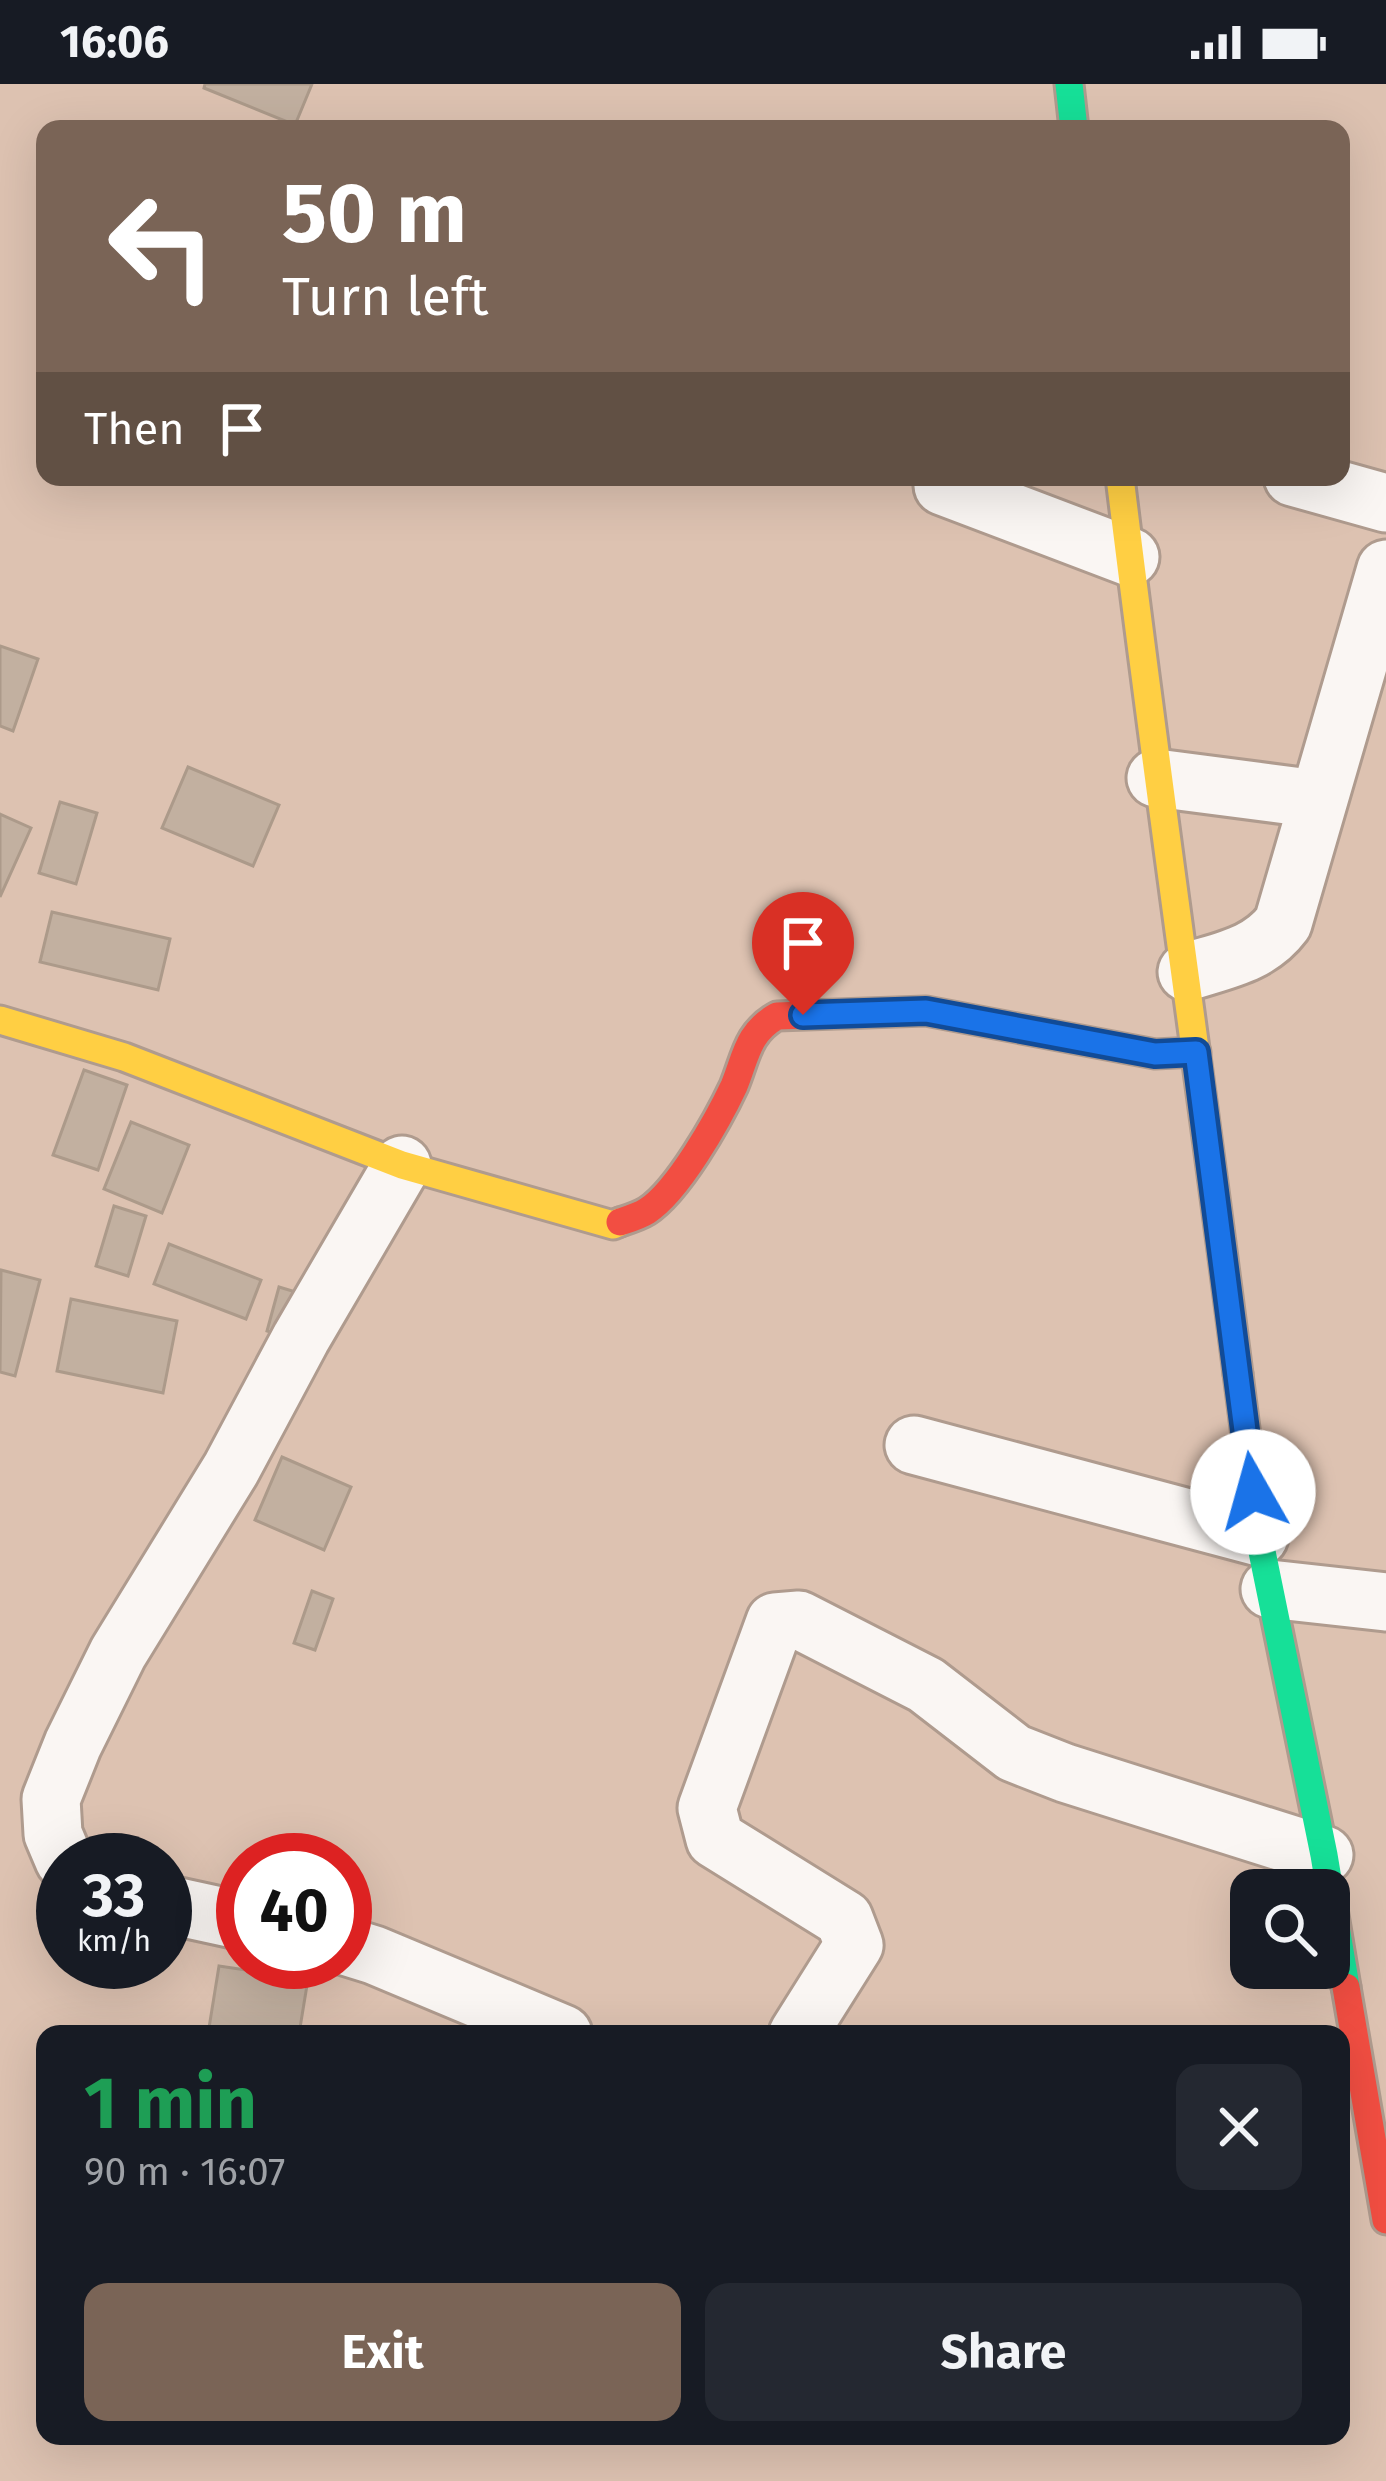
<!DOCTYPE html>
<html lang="en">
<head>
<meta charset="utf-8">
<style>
	:root { --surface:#171b24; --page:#242831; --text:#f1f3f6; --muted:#9ea1a6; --accent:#7a6456 }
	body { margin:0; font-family:"Fira Sans",sans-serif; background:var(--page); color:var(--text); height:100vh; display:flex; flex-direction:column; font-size:45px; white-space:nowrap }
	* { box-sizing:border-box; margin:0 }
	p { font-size:39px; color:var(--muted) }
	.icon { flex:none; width:66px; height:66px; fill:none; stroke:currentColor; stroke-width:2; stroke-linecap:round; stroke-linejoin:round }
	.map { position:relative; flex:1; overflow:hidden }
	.panel { position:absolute; left:36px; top:1941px; width:1314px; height:420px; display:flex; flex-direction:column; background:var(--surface); border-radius:24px; box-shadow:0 12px 48px #0002 }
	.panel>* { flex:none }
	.guide { position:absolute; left:36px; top:36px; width:1314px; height:366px; border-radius:24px; box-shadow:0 12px 48px #0002; background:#7a6456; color:#fff; overflow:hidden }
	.tools { position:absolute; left:1230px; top:1785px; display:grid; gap:24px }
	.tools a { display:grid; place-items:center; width:120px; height:120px; border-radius:24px; background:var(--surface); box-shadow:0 12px 48px #0002; font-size:60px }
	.speed { position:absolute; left:36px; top:1749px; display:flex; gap:24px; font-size:60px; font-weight:700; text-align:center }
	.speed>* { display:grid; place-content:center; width:156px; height:156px; border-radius:50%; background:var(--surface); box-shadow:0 12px 48px #0002; line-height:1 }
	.speed small { font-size:30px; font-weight:400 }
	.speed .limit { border:18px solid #d22; background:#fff; color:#111 }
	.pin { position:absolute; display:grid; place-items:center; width:102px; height:102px; color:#fff; margin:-123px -51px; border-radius:50% 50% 50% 0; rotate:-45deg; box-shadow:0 0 12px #0007 }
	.pin .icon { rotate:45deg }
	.me { position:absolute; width:132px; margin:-66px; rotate:353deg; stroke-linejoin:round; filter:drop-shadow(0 0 9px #0008) }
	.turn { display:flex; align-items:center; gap:42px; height:252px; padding:0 48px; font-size:54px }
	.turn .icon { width:156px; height:156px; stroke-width:2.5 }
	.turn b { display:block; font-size:84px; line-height:102px }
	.then { display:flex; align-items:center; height:114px; padding:0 48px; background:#0003; gap:24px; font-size:45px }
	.round { display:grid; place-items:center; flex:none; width:126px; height:126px; border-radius:24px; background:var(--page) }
	.head { display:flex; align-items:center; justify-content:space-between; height:204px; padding:0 48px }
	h1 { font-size:72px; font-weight:700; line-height:90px; color:#1e9e55 }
	.button { display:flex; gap:24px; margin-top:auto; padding:24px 48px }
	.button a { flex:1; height:138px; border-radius:24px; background:var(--accent); color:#fff; font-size:48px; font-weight:700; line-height:138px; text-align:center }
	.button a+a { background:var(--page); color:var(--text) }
	.status { display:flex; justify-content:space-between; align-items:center; height:84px; padding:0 60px; background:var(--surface); direction:ltr }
	.status svg { height:33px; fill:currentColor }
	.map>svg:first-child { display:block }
	.building { fill:#c2b0a0; stroke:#ac9a8a; stroke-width:3 }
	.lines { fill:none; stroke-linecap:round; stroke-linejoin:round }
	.street-casing { stroke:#af9b8e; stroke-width:63 }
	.fast-casing { stroke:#af9b8e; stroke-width:33 }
	.slow-casing { stroke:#af9b8e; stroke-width:33 }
	.jam-casing { stroke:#af9b8e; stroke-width:33 }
	.street { stroke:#faf6f3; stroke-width:57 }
	.fast { stroke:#16e098; stroke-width:27 }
	.slow { stroke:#ffcf43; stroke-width:27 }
	.jam { stroke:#f24e42; stroke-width:27 }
	.route-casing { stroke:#114b97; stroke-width:30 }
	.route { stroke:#1a73e8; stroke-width:21 }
</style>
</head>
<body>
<div class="status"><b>16:06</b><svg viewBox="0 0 49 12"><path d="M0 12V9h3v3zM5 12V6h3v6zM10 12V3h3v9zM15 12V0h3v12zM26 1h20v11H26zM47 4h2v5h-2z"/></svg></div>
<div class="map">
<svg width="1386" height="2397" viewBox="0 0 1386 2397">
	<rect width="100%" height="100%" fill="#ddc2b1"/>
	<g class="building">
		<polygon points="205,0 312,0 295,41 204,4"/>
		<polygon points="0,562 38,575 13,647 0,642"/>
		<polygon points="188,683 279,721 253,782 162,744"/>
		<polygon points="60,718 97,729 76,800 39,789"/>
		<polygon points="0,730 31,744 0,813"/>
		<polygon points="52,828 170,855 158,906 40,878"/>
		<polygon points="84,986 127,1001 98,1086 53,1071"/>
		<polygon points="131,1038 189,1061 162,1129 104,1105"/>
		<polygon points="114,1122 146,1132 128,1192 96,1182"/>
		<polygon points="169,1160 261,1196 246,1235 154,1200"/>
		<polygon points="1,1186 40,1196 15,1292 0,1288"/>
		<polygon points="279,1203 309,1212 297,1256 267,1247"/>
		<polygon points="71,1215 177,1237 163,1309 57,1287"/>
		<polygon points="282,1373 351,1403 324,1466 255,1436"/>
		<polygon points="312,1507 333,1515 315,1566 294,1559"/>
		<polygon points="219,1882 308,1895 299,1950 208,1950"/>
	</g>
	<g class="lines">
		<g class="street-casing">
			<g id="street">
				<polyline points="1293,393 1386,419"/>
				<polyline points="943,402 1130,473"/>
				<polyline points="1156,694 1317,715"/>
				<path d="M 1187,888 C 1224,876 1259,871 1283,839 L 1386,485"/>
				<polyline points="914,1361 1259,1453"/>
				<polyline points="1270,1505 1386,1518"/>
				<polyline points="64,1776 53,1750 51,1715 73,1660 118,1569 231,1385 301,1254 402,1081"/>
				<polyline points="165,1820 243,1837"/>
				<polyline points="345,1862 374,1871 563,1950"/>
				<polyline points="798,1950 854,1861 844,1835 715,1755 707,1724 775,1538 799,1536 926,1601 1014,1669 1065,1689 1324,1771"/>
			</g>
		</g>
		<g class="fast-casing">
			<g id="fast">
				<polyline points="1069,0 1074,45"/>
				<polyline points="1238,1290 1259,1453 1324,1771 1346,1903"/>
			</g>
		</g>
		<g class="slow-casing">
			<g id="slow">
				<path d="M 1120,393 C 1156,692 1200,990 1238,1290"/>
				<polyline points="0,936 124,973 402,1081 613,1141 620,1138"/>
			</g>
		</g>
		<g class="jam-casing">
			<g id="jam">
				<path d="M 620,1138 C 629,1135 639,1132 647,1127 C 678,1107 718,1036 734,1002 C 746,973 747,949 777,932 L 926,927 L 1155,970 L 1196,968"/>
				<polyline points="1346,1903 1386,2136"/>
			</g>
		</g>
		<use href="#street" class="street"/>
		<use href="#fast" class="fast"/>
		<use href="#slow" class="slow"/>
		<use href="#jam" class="jam"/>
	</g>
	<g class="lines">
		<g class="route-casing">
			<polyline id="route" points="803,931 926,927 1155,970 1196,968 1253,1408"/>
		</g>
		<use href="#route" class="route"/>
	</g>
</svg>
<div class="tools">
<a><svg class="icon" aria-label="search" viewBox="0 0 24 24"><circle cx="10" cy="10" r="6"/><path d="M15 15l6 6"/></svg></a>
</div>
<div class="speed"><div>33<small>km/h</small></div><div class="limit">40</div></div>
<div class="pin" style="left:803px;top:931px;background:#d93025"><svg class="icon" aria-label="arrive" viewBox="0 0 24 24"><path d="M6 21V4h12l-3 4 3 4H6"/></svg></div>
<svg class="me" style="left:1253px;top:1408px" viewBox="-20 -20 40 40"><circle r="19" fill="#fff"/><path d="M0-13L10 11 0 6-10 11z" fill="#1a73e8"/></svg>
<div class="guide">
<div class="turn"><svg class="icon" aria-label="left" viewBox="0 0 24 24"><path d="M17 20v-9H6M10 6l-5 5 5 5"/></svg><div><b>50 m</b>Turn left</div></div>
<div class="then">Then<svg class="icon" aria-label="arrive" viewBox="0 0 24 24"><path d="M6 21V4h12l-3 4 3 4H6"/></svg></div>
</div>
<section class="panel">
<div class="head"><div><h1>1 min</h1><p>90 m · 16:07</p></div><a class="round"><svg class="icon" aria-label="close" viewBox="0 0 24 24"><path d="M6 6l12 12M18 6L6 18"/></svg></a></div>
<div class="button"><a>Exit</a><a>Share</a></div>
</section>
</div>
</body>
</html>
